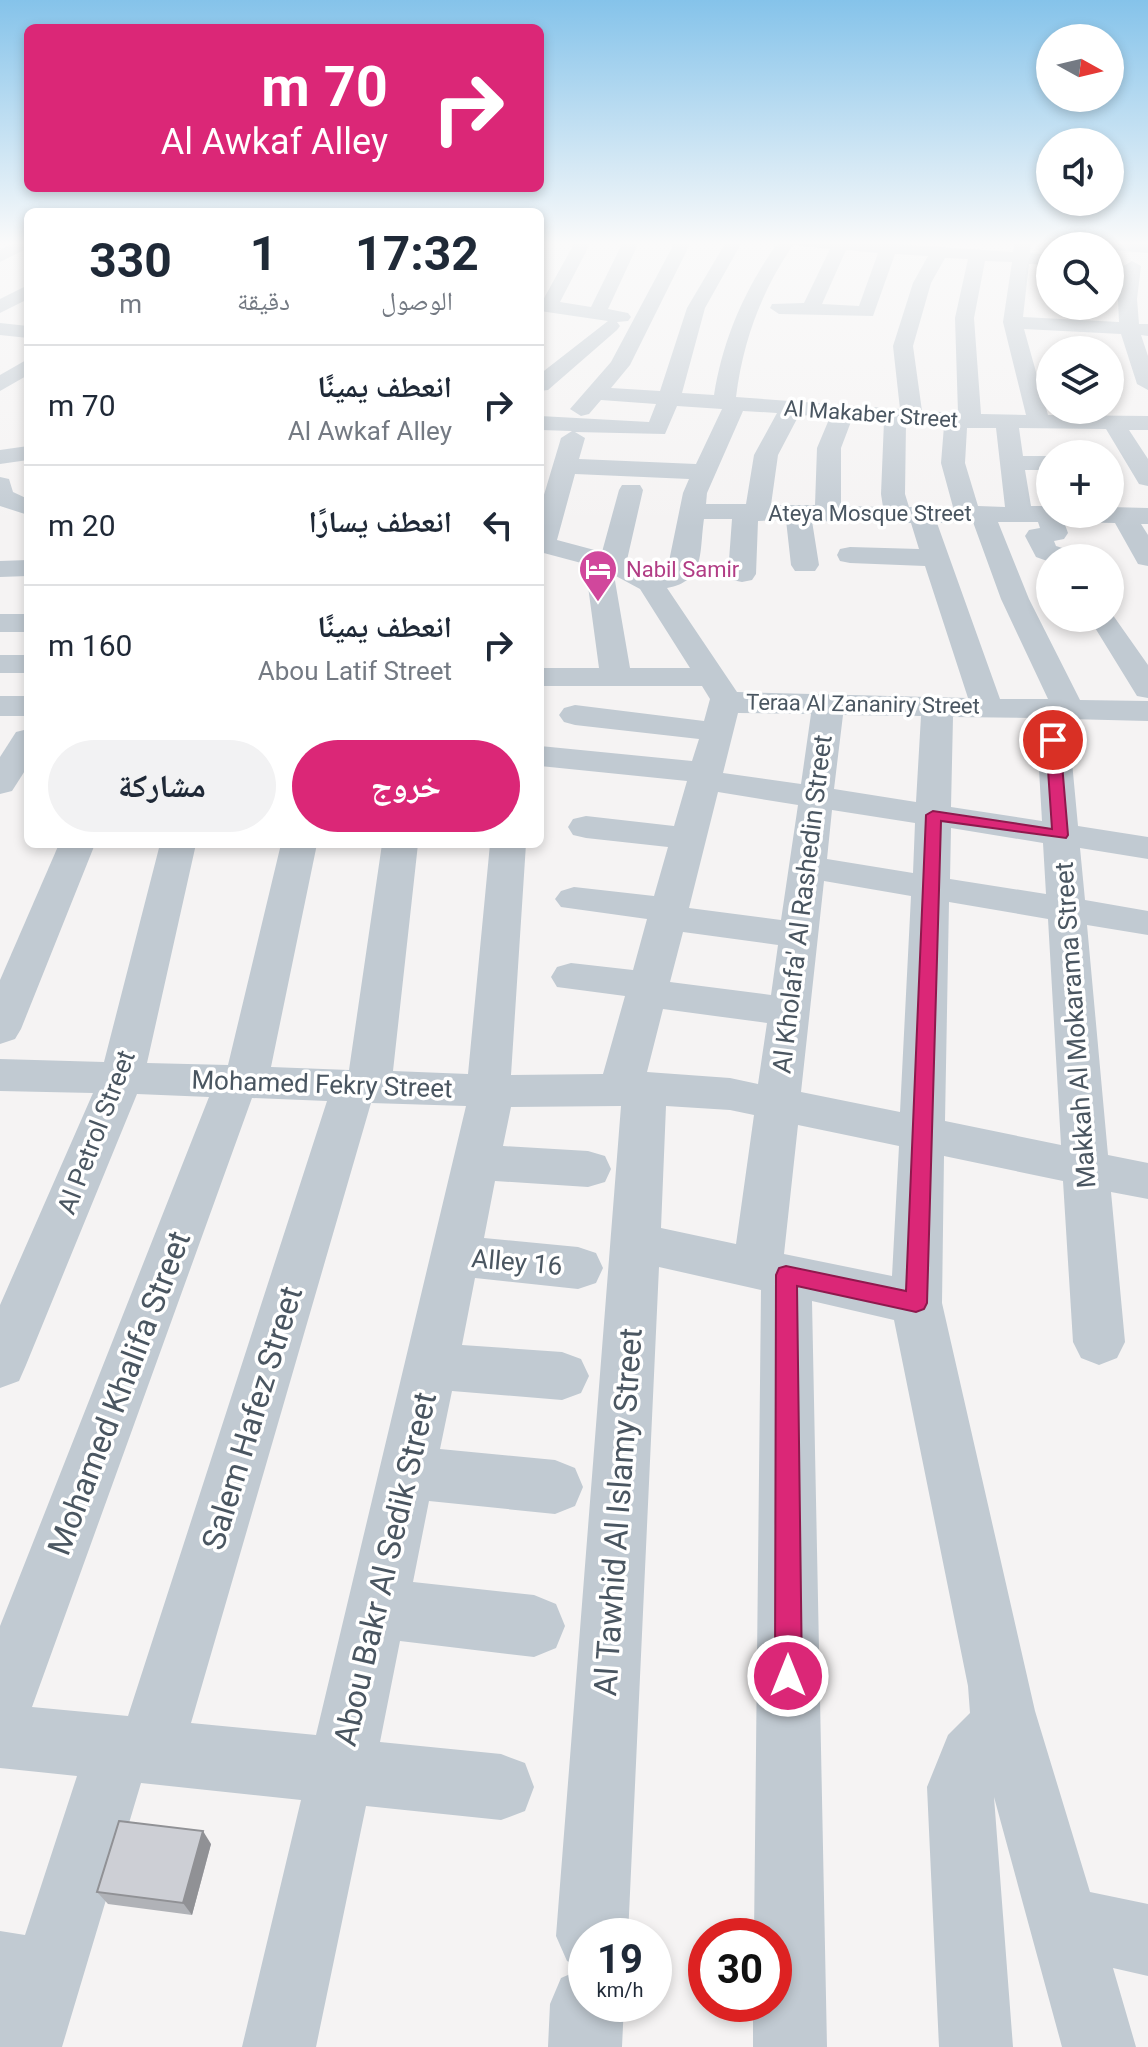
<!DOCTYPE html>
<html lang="ar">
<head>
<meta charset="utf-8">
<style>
	:root { --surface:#fff; --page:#f2f2f3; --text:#1f2937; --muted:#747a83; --line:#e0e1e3; --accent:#db2777 }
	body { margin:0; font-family:Roboto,"Noto Naskh Arabic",sans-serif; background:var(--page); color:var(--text); direction:rtl; height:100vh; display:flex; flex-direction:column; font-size:30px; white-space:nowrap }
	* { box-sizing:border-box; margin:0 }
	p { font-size:26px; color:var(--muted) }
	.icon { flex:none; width:44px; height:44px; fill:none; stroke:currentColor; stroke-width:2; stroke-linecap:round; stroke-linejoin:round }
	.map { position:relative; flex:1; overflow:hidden; direction:ltr }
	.sheet { position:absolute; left:24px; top:208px; width:520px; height:640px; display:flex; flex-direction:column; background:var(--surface); border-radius:12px; box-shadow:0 4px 12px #0003; direction:rtl }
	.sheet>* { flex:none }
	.banner { position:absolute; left:24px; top:24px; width:520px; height:168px; border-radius:12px; box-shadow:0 4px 12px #0003; direction:rtl; background:#db2777; color:#fff; overflow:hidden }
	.needle { width:52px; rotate:98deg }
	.fabs { position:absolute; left:1036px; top:24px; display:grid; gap:16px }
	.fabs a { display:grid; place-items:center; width:88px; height:88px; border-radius:50%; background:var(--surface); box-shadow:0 4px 12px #0003; font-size:40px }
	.speed { position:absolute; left:568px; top:1918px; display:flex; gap:16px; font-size:40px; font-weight:700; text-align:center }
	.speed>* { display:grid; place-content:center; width:104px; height:104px; border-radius:50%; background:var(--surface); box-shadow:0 4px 12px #0003; line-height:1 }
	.speed small { font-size:20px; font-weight:400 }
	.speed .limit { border:12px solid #d22; background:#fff; color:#111 }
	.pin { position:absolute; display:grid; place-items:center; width:68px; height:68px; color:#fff; margin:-34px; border:4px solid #fff; border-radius:50%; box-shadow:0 2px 8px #0007 }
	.me { position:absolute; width:88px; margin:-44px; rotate:0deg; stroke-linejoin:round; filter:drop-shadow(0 0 6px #0008) }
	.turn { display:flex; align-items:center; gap:28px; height:168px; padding:0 24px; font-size:36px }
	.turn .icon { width:104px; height:104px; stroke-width:2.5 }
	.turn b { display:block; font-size:56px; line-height:68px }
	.eta { display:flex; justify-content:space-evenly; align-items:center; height:136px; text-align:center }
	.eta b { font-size:48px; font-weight:700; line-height:56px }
	.button { display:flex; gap:16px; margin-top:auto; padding:16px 24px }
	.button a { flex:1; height:92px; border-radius:48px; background:var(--accent); color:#fff; font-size:32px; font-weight:700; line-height:92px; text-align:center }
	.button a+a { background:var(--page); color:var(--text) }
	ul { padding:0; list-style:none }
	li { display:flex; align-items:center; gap:24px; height:120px; padding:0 24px; border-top:2px solid var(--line) }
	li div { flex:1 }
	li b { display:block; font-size:30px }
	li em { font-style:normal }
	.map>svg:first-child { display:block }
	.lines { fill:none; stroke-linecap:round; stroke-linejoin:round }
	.minor { fill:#c1cad2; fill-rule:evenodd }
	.major { fill:#b3c2d1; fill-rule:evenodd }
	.wall { fill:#b0b2b7 }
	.shaded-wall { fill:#909195 }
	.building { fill:#cdcfd5; stroke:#909195; stroke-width:2 }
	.route { fill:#db2777; stroke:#8e194d; stroke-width:2 }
	.labels { text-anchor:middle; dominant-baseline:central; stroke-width:7; stroke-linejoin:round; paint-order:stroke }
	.far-street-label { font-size:22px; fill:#4a5661; stroke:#fff }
	.far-hotel-label { font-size:22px; fill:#b23c85; stroke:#fff; text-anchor:start }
	.street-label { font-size:26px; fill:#4a5661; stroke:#fff }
	.near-street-label { font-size:32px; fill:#4a5661; stroke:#fff }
</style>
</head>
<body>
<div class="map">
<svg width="1148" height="2047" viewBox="0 0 1148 2047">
	<rect width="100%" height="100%" fill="#f5f3f3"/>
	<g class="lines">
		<g class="minor">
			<polygon points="15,242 28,242 28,248 0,262 0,250"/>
			<polygon points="575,242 591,242 560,302 591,307 623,242 639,242 608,309 628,313 631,317 628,321 617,322 620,326 617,330 548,390 540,391 540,374 608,321 540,311 540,299 543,300"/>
			<path d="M 675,242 L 691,242 L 630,365 L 611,388 L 660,391 L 687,308 L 726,242 L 742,242 L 705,308 L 682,393 L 714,395 C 723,338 745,289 778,242 L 898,242 L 898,244 L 1013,252 L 1015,242 L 1031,242 L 1030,253 L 1050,255 L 1050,265 L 1029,264 L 1023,317 L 1119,322 L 1118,299 L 1123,266 L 1132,261 L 1141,266 L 1137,299 L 1139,324 L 1148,324 L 1148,336 L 1141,335 L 1148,356 L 1148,390 L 1137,384 L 1121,334 L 1024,329 L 1048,415 L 1148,416 L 1148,430 L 1129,430 L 1148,459 L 1148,486 L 1139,484 L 1106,429 L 1019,428 L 1023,456 L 1050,456 L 1050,470 L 1025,470 L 1031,506 L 1050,506 L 1050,514 L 1110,514 L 1110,507 L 1148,508 L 1148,524 L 1141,524 L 1148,535 L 1148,566 L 1138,564 L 1115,523 L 1064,522 L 1068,533 L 1064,539 L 1054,541 L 1056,546 L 1075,552 L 1079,558 L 1050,558 L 1050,562 L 1036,557 L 1025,536 L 1029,530 L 1040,528 L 1038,522 L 998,522 L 1029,599 L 1080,700 L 1148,701 L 1148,721 L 1068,719 L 1078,826 L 1148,837 L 1148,859 L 1080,848 L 1085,900 L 1148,911 L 1148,935 L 1087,925 L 1108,1155 L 1148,1163 L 1148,1199 L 1111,1192 L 1125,1342 L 1117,1358 L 1099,1365 L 1081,1358 L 1073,1342 L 1063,1181 L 944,1156 L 942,1303 L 1035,1711 L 1090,1892 L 1148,1904 L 1148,1976 L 1113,1968 L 1136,2047 L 1062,2047 L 994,1797 L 1013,2047 L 939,2047 L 927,1787 L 948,1735 L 970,1713 L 968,1686 L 894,1320 L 812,1301 L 827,2047 L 753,2047 L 753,2004 L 774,2004 L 774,1936 L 754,1936 L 761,1290 L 659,1267 L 628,1936 L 586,1936 L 586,2004 L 624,2004 L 622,2047 L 548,2047 L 550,2004 L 561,1978 L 584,1968 L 567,1961 L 556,1936 L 621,1106 L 511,1107 L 503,1146 L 588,1151 L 605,1156 L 611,1169 L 605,1182 L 588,1187 L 495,1181 L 484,1238 L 578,1247 L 596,1253 L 603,1268 L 596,1283 L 578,1289 L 475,1278 L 462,1345 L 562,1352 L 581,1359 L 589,1376 L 581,1393 L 562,1400 L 452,1391 L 440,1449 L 555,1460 L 575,1468 L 583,1487 L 575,1506 L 555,1514 L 429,1501 L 413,1582 L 534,1595 L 556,1604 L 565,1626 L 556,1648 L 534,1657 L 400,1641 L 380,1742 L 501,1754 L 525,1763 L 534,1787 L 525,1811 L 501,1820 L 366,1806 L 316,2047 L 242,2047 L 301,1800 L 141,1783 L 62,2047 L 0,2047 L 0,1931 L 25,1935 L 77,1776 L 0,1768 L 0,1626 L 209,1097 L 137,1094 L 26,1365 L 19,1381 L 0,1388 L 0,1305 L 93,1093 L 0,1091 L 0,1059 L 104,1062 L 160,844 L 196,844 L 147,1063 L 228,1065 L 281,844 L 317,844 L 271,1067 L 349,1070 L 382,844 L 418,844 L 393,1071 L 468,1074 L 490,844 L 526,844 L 511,1075 L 603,1074 L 625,996 L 557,987 L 551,977 L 557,967 L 571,963 L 633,970 L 647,919 L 561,907 L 555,899 L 561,891 L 574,887 L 654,896 L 668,847 L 586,838 L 573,835 L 568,827 L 573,819 L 586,816 L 674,826 L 687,781 L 540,766 L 540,746 L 692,761 L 699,739 L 575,725 L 564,722 L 559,715 L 564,708 L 575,705 L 704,721 L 710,699 L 702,686 L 540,686 L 540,668 L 599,668 L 585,564 L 540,552 L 540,508 L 561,438 L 572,431 L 540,430 L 540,416 L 649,422 L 656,404 L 601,400 L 589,414 L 581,416 L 570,409 L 611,362 ZM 793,245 L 830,249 L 804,303 L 772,304 L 770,308 L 779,314 L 873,316 L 895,254 L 928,256 L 913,283 L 893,346 L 900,409 L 736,397 C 743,341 761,292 793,245 ZM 846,250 L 878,253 L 859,306 L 822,304 ZM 945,258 L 968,259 L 955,318 L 958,413 L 922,411 L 913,346 L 931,283 ZM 985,261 L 1012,262 L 1003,322 L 1026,415 L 981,414 L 974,318 ZM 677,406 L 722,409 L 696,464 L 579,459 L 585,438 L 575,432 L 665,434 ZM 743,411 L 777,413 L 754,455 L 746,504 L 706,504 L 707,493 ZM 799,415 L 830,417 L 817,448 L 815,505 L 771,505 L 778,455 ZM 852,419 L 884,421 L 881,494 L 883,507 L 841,506 L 841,448 ZM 906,423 L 944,426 L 941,463 L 953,507 L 909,507 L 905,494 ZM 967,428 L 996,428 L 1005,507 L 978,506 L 965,463 ZM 575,474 L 689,479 L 683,493 L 667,571 L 654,574 L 627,560 L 643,490 L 640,485 L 622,485 L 619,490 L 602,552 L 557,540 ZM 704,519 L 732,519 L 728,574 L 732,580 L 742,582 L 752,580 L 756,574 L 758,521 L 786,520 L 791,565 L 795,571 L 815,571 L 819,565 L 812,521 L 911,523 L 919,549 L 850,547 L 840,549 L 837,555 L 840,561 L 850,563 L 925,566 L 968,698 L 737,692 L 667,588 C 706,581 699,552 704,519 ZM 973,522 L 1001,599 L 1048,699 L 1000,699 L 937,523 ZM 614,575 L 640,589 L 690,668 L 630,668 ZM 738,713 L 811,714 L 801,784 L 723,773 ZM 843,715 L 921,716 L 916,802 L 834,789 ZM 953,717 L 1036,718 L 1042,821 L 951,807 ZM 718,792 L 798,805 L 781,920 L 689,908 ZM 832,810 L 915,823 L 913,873 L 827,859 ZM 951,828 L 1043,843 L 1046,894 L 950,879 ZM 824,881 L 911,896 L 900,1112 L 801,1092 ZM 949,902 L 1048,919 L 1061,1145 L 945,1121 ZM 683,932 L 778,945 L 771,995 L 670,982 ZM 663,1009 L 767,1023 L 758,1084 L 730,1078 L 647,1072 ZM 252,1098 L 327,1101 L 128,1716 L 32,1707 ZM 371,1103 L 466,1106 L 316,1735 L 191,1723 ZM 666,1106 L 730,1110 L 754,1115 L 736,1244 L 661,1228 ZM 798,1125 L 899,1146 L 892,1276 L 784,1254 Z"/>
			<polygon points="28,285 28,299 0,313 0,299"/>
			<polygon points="0,323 28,326 28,338 0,335"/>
			<polygon points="28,359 28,375 0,391 0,375"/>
			<polygon points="28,446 28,460 0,464 0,450"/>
			<polygon points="0,477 9,479 13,492 28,499 28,515 0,506"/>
			<polygon points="28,560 28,576 0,577 0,561"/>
			<polygon points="1110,611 1148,665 1148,698 1137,696 1089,618 1110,618"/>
			<rect x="0" y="614" width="28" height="18"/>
			<rect x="0" y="655" width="28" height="18"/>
			<rect x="0" y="696" width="28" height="20"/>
			<polygon points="28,729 28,766 12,791 0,794 0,757 16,732"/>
			<polygon points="59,844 95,844 21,1029 15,1039 0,1044 0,980"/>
		</g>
		<polygon class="major" points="1079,242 1148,243 1148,253 1110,250 1110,246 1083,246"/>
	</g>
	<polygon class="wall" points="211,1844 192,1915 108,1904 97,1892"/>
	<polygon class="shaded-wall" points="203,1831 211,1844 192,1915 183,1903"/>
	<polygon class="building" points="119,1821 203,1831 183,1903 97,1892"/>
	<linearGradient id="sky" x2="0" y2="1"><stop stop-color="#85c3ea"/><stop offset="0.46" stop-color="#fafafa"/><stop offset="1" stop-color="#fafafa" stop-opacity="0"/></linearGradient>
	<rect width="1148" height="528" fill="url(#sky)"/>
	<polygon class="route" points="1053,736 1060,740 1068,835 1066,838 941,821 927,1303 924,1309 916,1312 797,1286 802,1676 798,1686 788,1690 779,1686 775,1676 776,1275 779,1268 786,1266 906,1291 926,815 933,811 1052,829 1046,740"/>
	<defs>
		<g id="hotel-pin" transform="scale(2)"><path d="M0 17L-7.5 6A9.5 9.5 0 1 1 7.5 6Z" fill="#d1479c" stroke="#fff"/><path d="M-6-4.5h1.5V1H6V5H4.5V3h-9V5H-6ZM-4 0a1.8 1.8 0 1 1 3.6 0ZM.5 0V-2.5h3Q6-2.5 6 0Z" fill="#fff"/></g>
	</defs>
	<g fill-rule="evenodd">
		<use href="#hotel-pin" x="598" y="569"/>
	</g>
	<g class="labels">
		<g class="far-street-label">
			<text transform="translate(871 414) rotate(4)">Al Makaber Street</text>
			<text x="870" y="513">Ateya Mosque Street</text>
			<text transform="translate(863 704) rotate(1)">Teraa Al Zananiry Street</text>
		</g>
		<g class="far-hotel-label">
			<text x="626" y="569">Nabil Samir</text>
		</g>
		<g class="street-label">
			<text transform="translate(802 904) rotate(-83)">Al Kholafa' Al Rashedin Street</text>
			<text transform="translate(1075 1025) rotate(-94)">Makkah Al Mokarama Street</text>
			<text transform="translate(322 1084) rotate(2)">Mohamed Fekry Street</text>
			<text transform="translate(96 1132) rotate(-69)">Al Petrol Street</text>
			<text transform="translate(517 1262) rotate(5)">Alley 16</text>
		</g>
		<g class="near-street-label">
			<text transform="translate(119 1393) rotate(-69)">Mohamed Khalifa Street</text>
			<text transform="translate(252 1418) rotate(-73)">Salem Hafez Street</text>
			<text transform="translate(618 1512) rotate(-86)">Al Tawhid Al Islamy Street</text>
			<text transform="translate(385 1569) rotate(-77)">Abou Bakr Al Sedik Street</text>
		</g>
	</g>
</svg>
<div class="fabs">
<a><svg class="needle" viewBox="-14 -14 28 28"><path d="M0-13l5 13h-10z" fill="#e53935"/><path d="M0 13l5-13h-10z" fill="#747a83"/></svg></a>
<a><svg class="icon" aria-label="sound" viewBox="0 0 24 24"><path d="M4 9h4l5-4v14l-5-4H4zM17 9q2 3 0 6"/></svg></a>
<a><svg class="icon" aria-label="search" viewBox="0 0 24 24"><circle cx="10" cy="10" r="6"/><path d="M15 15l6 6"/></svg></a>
<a><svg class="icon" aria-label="layers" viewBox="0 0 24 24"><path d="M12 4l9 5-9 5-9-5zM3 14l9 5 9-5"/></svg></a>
<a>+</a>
<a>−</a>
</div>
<div class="speed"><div>19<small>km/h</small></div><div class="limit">30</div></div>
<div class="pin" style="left:1053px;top:740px;background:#d93025"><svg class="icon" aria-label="arrive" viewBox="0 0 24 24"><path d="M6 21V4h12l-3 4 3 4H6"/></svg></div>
<svg class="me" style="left:788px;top:1676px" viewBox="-20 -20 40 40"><circle r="17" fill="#db2777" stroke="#fff" stroke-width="3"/><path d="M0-11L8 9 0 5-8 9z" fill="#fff"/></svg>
<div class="banner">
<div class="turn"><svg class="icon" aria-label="right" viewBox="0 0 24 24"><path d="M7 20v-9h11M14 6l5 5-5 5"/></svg><div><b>70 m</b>Al Awkaf Alley</div></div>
</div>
<section class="sheet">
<div class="eta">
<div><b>17:32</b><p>الوصول</p></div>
<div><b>1</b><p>دقيقة</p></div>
<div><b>330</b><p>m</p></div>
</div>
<ul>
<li><svg class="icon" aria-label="right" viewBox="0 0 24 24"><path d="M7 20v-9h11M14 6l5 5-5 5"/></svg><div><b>انعطف يمينًا</b><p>Al Awkaf Alley</p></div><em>70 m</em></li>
<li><svg class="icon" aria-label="left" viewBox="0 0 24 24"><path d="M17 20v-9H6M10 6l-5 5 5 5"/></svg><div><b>انعطف يسارًا</b></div><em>20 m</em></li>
<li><svg class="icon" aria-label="right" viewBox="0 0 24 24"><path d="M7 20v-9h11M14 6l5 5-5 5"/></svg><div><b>انعطف يمينًا</b><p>Abou Latif Street</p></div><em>160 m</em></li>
</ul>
<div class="button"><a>خروج</a><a>مشاركة</a></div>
</section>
</div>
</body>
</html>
